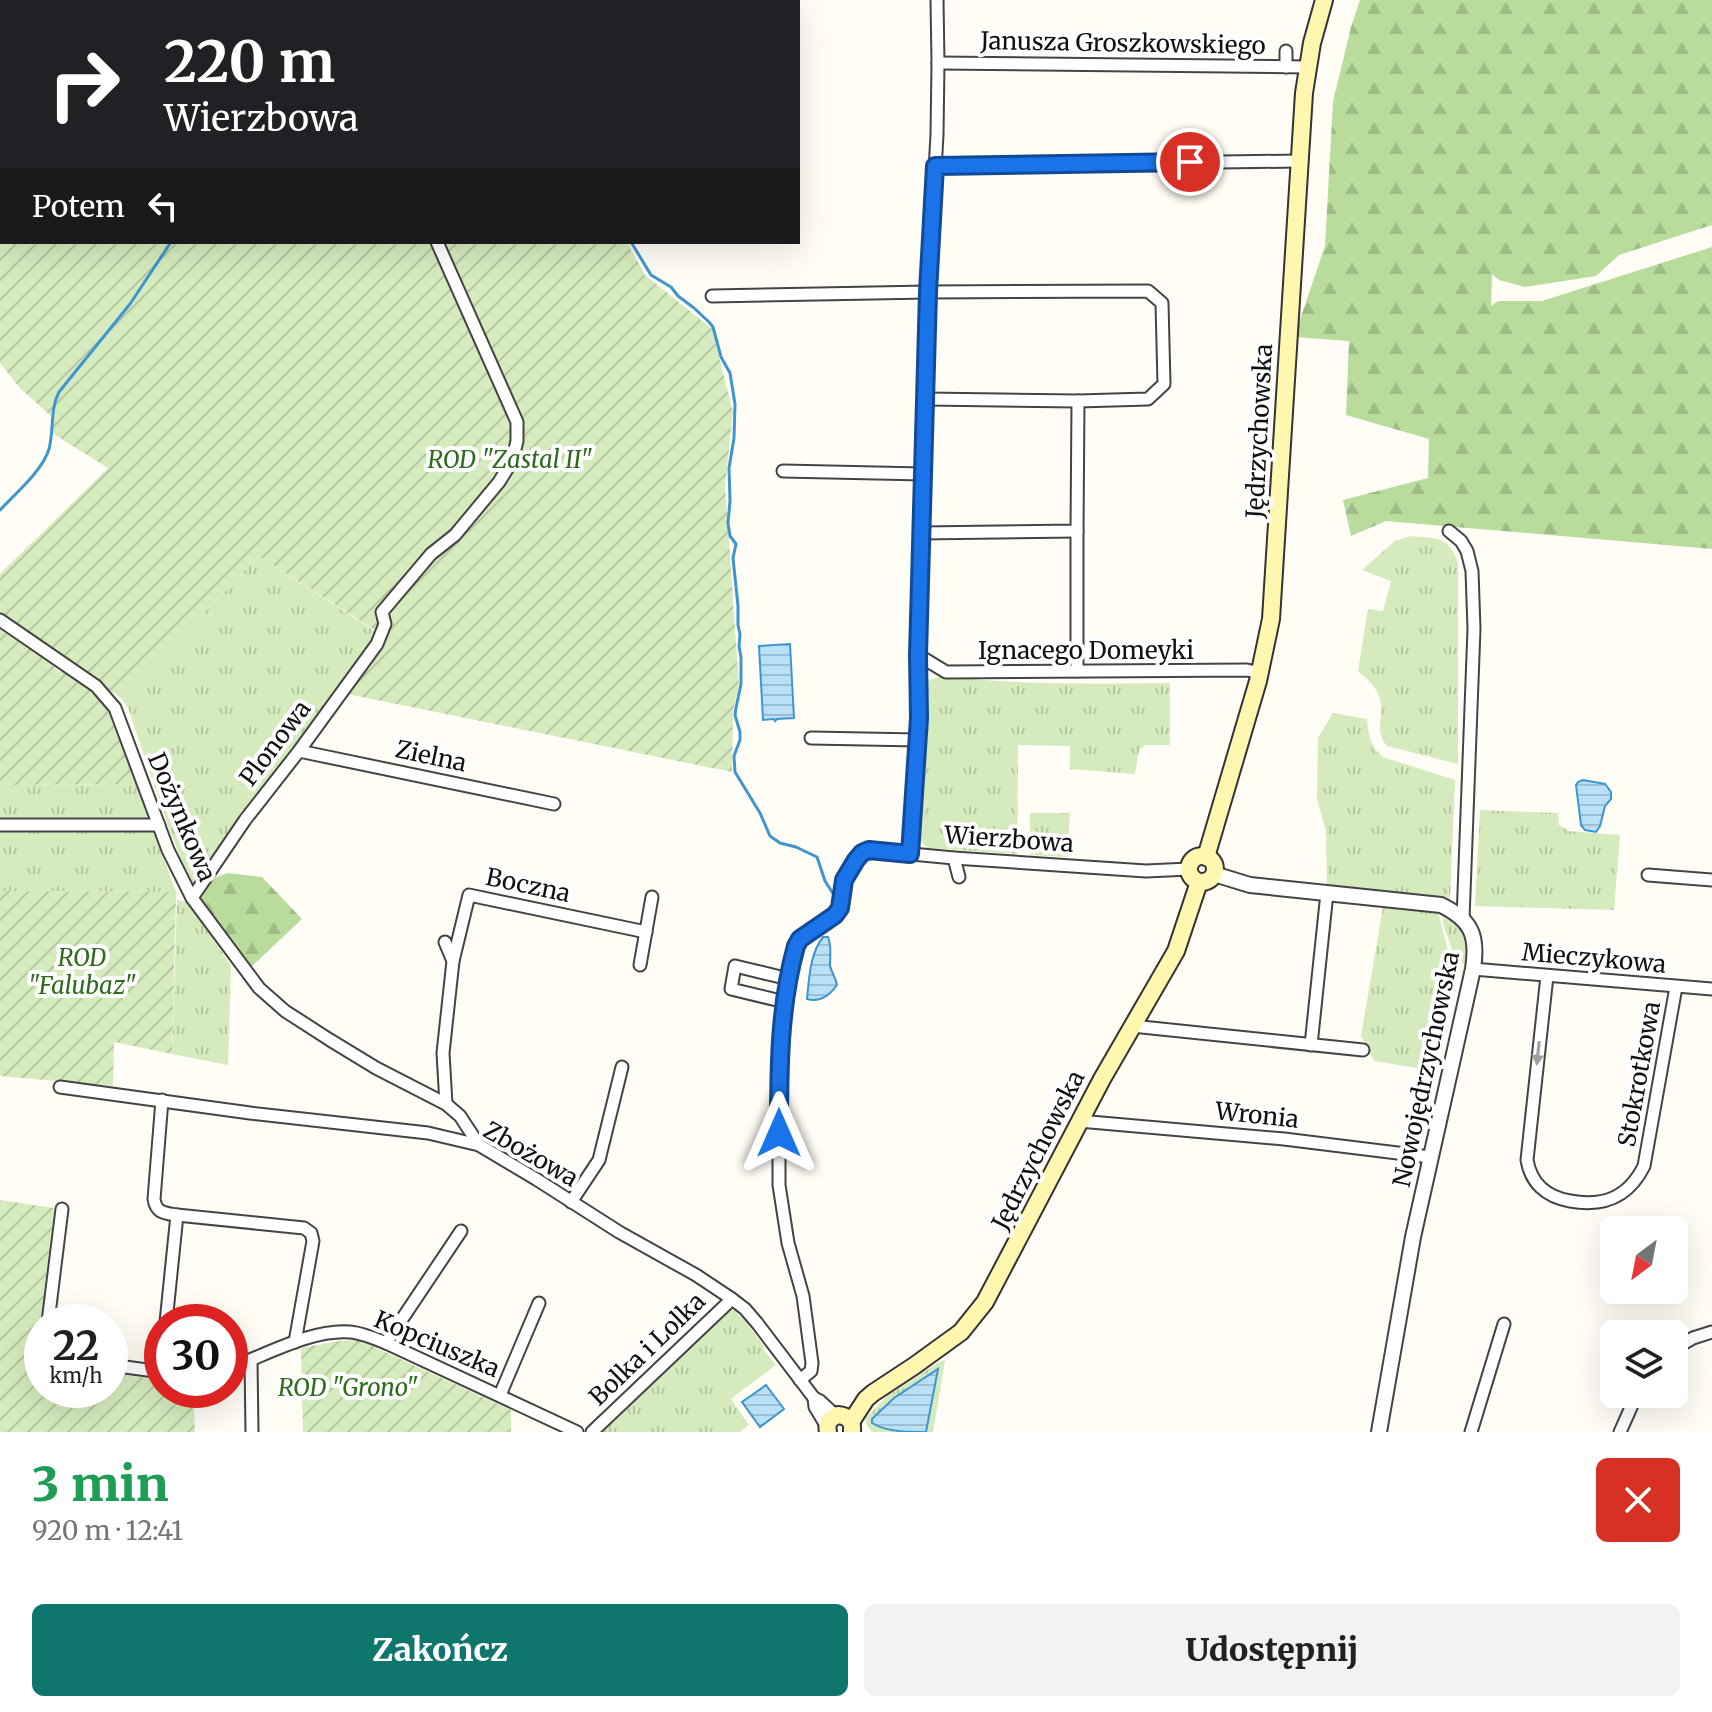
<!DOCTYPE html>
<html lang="pl">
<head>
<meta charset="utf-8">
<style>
	:root { --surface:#fff; --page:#f2f2f2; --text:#202124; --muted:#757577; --accent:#0f766e }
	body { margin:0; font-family:Merriweather,serif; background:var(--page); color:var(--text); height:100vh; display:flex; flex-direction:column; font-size:30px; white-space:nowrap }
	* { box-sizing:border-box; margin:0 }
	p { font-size:26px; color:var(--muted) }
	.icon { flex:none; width:44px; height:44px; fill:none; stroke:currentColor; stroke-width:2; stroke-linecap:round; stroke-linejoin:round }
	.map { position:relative; height:1432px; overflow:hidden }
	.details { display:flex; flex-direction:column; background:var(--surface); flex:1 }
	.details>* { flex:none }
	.top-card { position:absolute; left:0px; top:0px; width:800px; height:244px; box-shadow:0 8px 32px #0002; background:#202124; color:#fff; overflow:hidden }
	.needle { width:52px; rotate:212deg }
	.buttons { position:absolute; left:1600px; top:1216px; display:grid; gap:16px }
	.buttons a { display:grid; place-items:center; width:88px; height:88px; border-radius:12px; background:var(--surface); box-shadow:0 8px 32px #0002; font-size:40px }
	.speed { position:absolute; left:24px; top:1304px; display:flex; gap:16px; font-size:40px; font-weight:700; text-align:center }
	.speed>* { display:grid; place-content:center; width:104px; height:104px; border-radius:50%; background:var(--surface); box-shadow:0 8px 32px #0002; line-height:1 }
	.speed small { font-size:20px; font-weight:400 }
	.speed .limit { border:12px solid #d22; background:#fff; color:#111 }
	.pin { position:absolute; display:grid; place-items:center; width:68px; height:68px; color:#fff; margin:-34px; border:4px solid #fff; border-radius:50%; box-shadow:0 2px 8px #0007 }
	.me { position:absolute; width:88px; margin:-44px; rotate:0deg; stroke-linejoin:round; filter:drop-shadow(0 0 6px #0008) }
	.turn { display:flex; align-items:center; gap:28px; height:168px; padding:0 32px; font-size:36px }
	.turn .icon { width:104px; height:104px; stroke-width:2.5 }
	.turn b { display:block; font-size:56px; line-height:68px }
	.then { display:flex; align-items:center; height:76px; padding:0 32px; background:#0003; gap:16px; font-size:30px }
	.round { display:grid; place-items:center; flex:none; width:84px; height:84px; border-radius:12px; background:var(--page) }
	.overview { display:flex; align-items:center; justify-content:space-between; height:136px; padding:0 32px }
	h1 { font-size:48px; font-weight:800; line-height:60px; color:#1e9e55 }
	.action { display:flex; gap:16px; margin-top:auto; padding:16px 32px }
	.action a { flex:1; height:92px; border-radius:12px; background:var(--accent); color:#fff; font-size:32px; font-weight:800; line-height:92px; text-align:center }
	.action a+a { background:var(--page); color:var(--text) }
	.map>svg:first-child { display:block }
	.grass { fill:url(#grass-tufts) }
	.forest { fill:url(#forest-firs) }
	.garden { fill:url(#garden-furrows) }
	.water { fill:url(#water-rules); stroke:#3f96cf; stroke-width:2 }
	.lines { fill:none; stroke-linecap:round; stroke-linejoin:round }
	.stream { stroke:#3f96cf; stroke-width:3 }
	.minor-casing { stroke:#444; stroke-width:15 }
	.tertiary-casing { stroke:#444; stroke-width:18 }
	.secondary-casing { stroke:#333; stroke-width:20 }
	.minor { stroke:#fff; stroke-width:11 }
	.tertiary { stroke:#fff; stroke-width:14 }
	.secondary { stroke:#fff6b0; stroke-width:16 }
	.oneway { fill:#a0a0a0 }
	.route-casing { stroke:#114b97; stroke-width:20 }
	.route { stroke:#1a73e8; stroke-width:14 }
	.labels { text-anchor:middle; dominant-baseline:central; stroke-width:8; stroke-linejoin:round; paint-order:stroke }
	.street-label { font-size:24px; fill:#111; stroke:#fff }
	.park-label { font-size:24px; font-style:italic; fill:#2f6b1f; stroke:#fff }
</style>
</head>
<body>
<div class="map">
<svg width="1712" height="1432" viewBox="0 0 1712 1432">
	<defs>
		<pattern id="grass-tufts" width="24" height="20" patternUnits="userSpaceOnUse" patternTransform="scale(2)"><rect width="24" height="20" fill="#d5ebbd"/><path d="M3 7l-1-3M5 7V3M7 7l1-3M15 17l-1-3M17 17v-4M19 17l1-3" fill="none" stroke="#b6c8a1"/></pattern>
		<pattern id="forest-firs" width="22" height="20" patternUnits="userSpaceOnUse" patternTransform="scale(2)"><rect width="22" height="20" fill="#b9dc9c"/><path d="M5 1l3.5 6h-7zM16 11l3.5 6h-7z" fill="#9ebc85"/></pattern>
		<pattern id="garden-furrows" width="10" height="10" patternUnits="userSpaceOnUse" patternTransform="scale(2)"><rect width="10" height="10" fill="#d5ebbd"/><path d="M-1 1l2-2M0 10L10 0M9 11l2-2" fill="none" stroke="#b6c8a1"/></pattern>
		<pattern id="water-rules" width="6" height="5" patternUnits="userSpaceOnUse" patternTransform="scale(2)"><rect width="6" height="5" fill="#b9e0f7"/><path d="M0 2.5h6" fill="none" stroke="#9ebfd3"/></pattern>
	</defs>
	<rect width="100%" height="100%" fill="#fffdf5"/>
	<g class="grass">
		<path d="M 1411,536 C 1438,539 1447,535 1458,562 L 1458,764 L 1387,746 C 1373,732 1386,712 1379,696 C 1375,685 1366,678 1358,671 L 1368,609 L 1383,611 L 1391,581 L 1362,570 L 1395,541 Z"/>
		<polygon points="259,556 379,634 192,887 168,826 128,708 121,698"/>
		<path d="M 943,676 C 1018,685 1094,684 1170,683 L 1170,745 L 1145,745 L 1139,750 L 1135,774 L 1070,769 L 1070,746 L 1018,745 L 1017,854 L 928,848 L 920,841 L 917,832 L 925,681 Z"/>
		<path d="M 1333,713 L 1367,719 C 1368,734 1371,748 1383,757 L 1455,780 L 1450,901 L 1327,889 L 1326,831 L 1317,799 L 1318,738 Z"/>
		<polygon points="136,784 176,892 0,891 0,785"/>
		<polygon points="1480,810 1558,813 1559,825 1569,831 1620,835 1614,910 1475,906"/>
		<polygon points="1030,813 1070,813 1067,857 1030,855"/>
		<polygon points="177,900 188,902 231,966 228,1065 172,1054"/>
		<polygon points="1383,907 1438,912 1453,970 1415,1147 1405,1148 1423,1069 1374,1061 1361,1036"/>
		<path d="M 1443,914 C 1465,927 1471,939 1465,964 L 1456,962 L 1443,923 Z"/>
		<polygon points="727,1309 734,1310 745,1321 764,1346 763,1349 776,1365 731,1399 749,1425 740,1432 598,1432"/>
		<path d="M 945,1360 L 933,1432 L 873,1432 C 867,1428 866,1425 866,1418 L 887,1396 L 939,1362 Z"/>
	</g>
	<g class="forest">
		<polygon points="0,0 128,0 126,2 2,2 2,91 0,93"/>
		<polygon points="1360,0 1712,0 1712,225 1619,255 1596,276 1525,287 1499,280 1492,274 1491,306 1498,301 1542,301 1712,247 1712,549 1386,521 1351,536 1343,500 1428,478 1429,439 1346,415 1349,341 1294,337 1325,246 1333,102 1351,27"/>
		<polygon points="228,873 262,877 302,919 250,968 200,901 214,878"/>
	</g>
	<g class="garden">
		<polygon points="131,0 616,0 615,2 128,2"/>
		<polygon points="2,92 2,242 627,242 645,275 712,329 733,412 725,486 739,685 733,711 732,772 347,694 379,633 259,556 121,698 0,615 0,574 108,468 52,433 52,417 20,388 0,363 0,93"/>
		<polygon points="0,629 49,662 59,672 64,671 86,687 108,710 136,784 0,785"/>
		<polygon points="0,891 176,892 172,1054 114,1042 113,1086 0,1076"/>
		<polygon points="0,1200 54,1208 36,1364 42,1365 42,1390 110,1390 110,1373 162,1380 162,1390 193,1390 195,1432 0,1432"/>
		<polygon points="359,1340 511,1410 511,1432 303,1432 301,1348 339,1341"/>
	</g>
	<g class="water">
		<polygon points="790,644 794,718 777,719 775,721 774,719 763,720 759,646"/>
		<polygon points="1583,780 1605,784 1611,792 1611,799 1605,806 1600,826 1596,832 1585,830 1581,825 1576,785 1578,782"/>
		<path d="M 823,937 L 828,937 C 832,947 830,955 830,965 C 831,972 836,978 837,985 C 830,995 820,1003 807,999 C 809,979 810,953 823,937 Z"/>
		<path d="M 938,1369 L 926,1432 C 908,1432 886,1432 872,1423 L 872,1419 L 894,1398 Z"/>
		<polygon points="766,1385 784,1409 760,1427 742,1402"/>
	</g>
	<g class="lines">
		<g class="stream">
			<polyline points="236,2 236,0"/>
			<polyline points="622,2 622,0"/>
			<polyline points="631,242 651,275 671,287 678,296 694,308 709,322 713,327 721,357 730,373 735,404 734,438 729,468 730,501 728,523 730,536 736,544 733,558 738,606 738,625 740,634 739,646 741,657 741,684 736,708 735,715 740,732 740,740 734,756 735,772 760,813 770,836 780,843 796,847 817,857 825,881 834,895 833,908"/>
			<path d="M 0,510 C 15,494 43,470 49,449 C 54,430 50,409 59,392 L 130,304 L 171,242"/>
		</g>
		<g class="minor-casing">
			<g id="minor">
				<polyline points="327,0 328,2"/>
				<polyline points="938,63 1307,67"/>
				<polyline points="1286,67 1286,51"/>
				<polyline points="935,166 1299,161"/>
				<polyline points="712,296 928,292 1148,291 1162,303 1164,384 1148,399 1078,401 926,399"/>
				<polyline points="783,471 923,474"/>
				<polyline points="1449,531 1461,541 1467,551 1472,571 1474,629 1463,919"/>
				<polyline points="921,533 1077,531 1078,401"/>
				<polyline points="0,620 96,686 115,708 168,850 192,898 259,988 285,1011 330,1040 376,1068 446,1104 460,1116 479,1145"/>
				<polyline points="918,655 946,672 1247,670 1260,673"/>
				<polyline points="1077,671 1077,531"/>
				<polyline points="811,738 918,740"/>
				<polyline points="299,751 554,804"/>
				<polyline points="0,825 159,825"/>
				<polyline points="910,854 919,718 918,655 928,292 937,135 938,63 937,0"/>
				<polyline points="954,858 959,877"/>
				<polyline points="1648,875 1712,880"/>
				<polyline points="192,898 245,820 299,751 377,644 385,624 382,612 431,554 455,535 499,482 512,461 517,441 517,422 437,242"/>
				<polyline points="445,942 453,961 443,1053 446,1104"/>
				<polyline points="453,961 469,895 646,932"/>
				<polyline points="640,965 652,897"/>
				<polyline points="1473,969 1712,989"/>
				<path d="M 1547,976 L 1527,1160 C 1531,1183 1546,1197 1570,1201 C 1603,1207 1628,1198 1644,1166 L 1676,987"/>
				<polyline points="785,1002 731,989 735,966 789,979"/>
				<polyline points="1132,1026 1363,1050"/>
				<polyline points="1311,1045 1327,893"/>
				<polyline points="60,1087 250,1113 428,1133 479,1145 536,1179 619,1232 696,1275 732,1299 745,1309 757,1323 814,1398 820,1401 836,1416"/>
				<path d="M 162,1100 L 154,1199 C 156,1213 164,1213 177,1215 L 304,1228 L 311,1233 L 313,1241 L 295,1342"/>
				<polyline points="1079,1121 1284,1139 1430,1157"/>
				<polyline points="571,1202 599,1160 622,1067"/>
				<polyline points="48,1322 62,1209"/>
				<polyline points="166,1322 177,1215"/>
				<polyline points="386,1343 461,1231"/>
				<polyline points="1674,1349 1693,1338 1712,1332"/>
				<polyline points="251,1360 252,1432"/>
				<polyline points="110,1365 162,1372"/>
				<path d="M 230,1368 C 266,1355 311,1329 350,1332 C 362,1333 374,1338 386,1343 L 577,1432"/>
				<path d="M 800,1380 L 811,1371 L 812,1363 L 803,1296 L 788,1243 L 779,1185 L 779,1058 L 784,1005 L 796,946 C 806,930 832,925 839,909 C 842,903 841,897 842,890 C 844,875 855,856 869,850 L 954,858 L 1146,871 L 1189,869"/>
				<polyline points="500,1395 539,1303"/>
				<polyline points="814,1398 815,1407 827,1427"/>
				<polyline points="592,1432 732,1299"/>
				<polyline points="1471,1432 1504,1324"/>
				<polyline points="1620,1432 1637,1394"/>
			</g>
		</g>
		<g class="tertiary-casing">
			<path id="tertiary" d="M 1214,874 L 1250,885 L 1441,905 C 1472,920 1478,936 1473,969 L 1413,1237 L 1379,1432"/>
		</g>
		<g class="secondary-casing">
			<g id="secondary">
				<circle cx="1202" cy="869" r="13"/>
				<polyline points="1206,857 1258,681 1271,619 1304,93 1312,43 1324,0"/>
				<polyline points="851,1422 866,1399 873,1393 914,1366 961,1332 985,1302 1102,1079 1176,951 1199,882"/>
				<path d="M 828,1432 C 826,1423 830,1418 838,1415 C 848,1416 853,1421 852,1431"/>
			</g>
		</g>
		<use href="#minor" class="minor"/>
		<use href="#tertiary" class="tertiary"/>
		<use href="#secondary" class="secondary"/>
	</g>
	<defs><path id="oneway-solid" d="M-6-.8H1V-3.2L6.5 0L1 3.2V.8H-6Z" transform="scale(2)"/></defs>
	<use class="oneway" href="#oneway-solid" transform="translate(1538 1053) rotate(96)"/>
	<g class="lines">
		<g class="route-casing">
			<path id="route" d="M 779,1133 C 779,1070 779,1007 796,946 L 800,939 L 835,915 L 840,908 L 844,880 L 856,860 L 862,853 L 869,850 L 910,854 L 919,718 L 918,655 L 928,292 L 935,166 L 1190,162"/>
		</g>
		<use href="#route" class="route"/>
	</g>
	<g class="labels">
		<g class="street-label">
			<text transform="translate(1123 43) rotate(1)">Janusza Groszkowskiego</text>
			<text transform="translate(1259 431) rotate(-87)">Jędrzychowska</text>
			<text x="1086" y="650">Ignacego Domeyki</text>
			<text transform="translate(275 743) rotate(-53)">Plonowa</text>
			<text transform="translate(431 756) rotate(12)">Zielna</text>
			<text transform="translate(182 817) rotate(67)">Dożynkowa</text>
			<text transform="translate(1009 839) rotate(4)">Wierzbowa</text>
			<text transform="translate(528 885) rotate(12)">Boczna</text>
			<text transform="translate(1594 958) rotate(5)">Mieczykowa</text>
			<text transform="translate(1426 1069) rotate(-78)">Nowojędrzychowska</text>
			<text transform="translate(1639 1074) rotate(-80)">Stokrotkowa</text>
			<text transform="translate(1257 1115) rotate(6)">Wronia</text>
			<text transform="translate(1038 1150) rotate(-63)">Jędrzychowska</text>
			<text transform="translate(531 1154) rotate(30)">Zbożowa</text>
			<text transform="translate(437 1344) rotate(23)">Kopciuszka</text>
			<text transform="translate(647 1349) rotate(-44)">Bolka i Lolka</text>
		</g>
		<g class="park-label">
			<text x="510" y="459">ROD "Zastal II"</text>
			<text x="82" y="957">ROD<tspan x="82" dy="28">"Falubaz"</tspan></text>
			<text x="348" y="1387">ROD "Grono"</text>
		</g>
	</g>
</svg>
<div class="buttons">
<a><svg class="needle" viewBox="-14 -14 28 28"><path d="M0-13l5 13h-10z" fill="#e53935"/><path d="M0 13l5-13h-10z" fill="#757577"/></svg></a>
<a><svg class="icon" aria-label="layers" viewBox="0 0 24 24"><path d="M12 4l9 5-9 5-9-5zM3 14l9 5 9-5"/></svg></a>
</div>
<div class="speed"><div>22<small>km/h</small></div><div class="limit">30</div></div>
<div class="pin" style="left:1190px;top:162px;background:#d93025"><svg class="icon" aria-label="arrive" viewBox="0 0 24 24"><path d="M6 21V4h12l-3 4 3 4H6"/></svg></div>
<svg class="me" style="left:779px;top:1133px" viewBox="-20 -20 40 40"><path d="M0-17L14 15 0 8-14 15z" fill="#1a73e8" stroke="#fff" stroke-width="4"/></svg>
<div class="top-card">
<div class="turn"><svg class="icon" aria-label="right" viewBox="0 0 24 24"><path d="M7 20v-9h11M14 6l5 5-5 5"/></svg><div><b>220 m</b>Wierzbowa</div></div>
<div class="then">Potem<svg class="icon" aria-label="left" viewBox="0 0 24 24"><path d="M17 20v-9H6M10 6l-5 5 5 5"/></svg></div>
</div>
</div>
<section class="details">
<div class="overview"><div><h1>3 min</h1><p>920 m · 12:41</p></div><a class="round" style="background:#d93025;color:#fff"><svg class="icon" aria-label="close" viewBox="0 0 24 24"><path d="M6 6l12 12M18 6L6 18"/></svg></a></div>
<div class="action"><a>Zakończ</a><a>Udostępnij</a></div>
</section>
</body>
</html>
